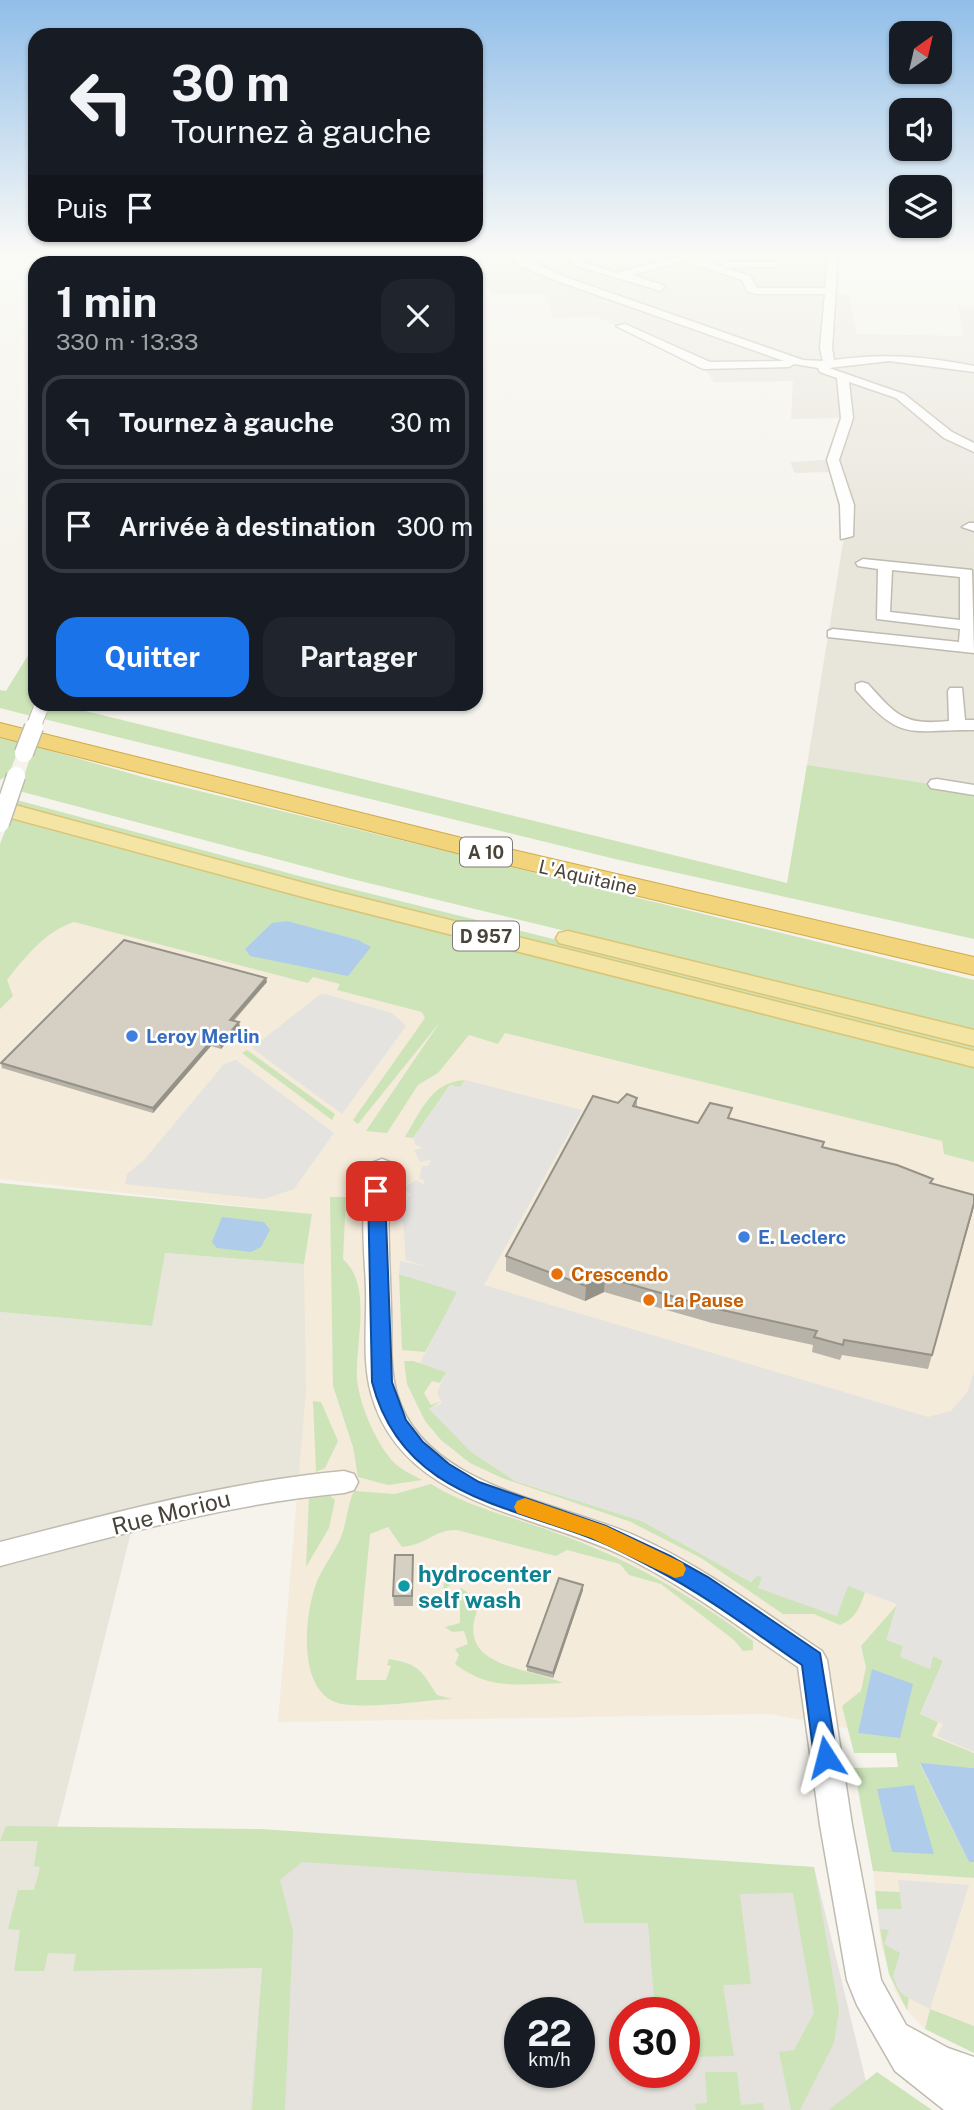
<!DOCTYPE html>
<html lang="fr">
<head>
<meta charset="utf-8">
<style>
	:root { --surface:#171b24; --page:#20242c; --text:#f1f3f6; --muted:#9ea1a6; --line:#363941; --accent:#1a73e8 }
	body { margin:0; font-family:"Public Sans",sans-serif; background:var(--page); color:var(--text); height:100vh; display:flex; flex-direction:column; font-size:26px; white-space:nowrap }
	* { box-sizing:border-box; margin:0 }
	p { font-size:23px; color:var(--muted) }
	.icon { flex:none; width:38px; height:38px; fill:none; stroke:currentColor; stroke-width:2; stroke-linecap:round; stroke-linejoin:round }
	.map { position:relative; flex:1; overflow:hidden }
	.drawer { position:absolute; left:28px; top:256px; width:455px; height:455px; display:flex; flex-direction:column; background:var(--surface); border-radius:21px; box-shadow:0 2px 5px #0004 }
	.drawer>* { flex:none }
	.top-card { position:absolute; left:28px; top:28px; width:455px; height:214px; border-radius:21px; box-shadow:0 2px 5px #0004; background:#171b24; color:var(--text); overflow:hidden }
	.needle { width:46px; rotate:34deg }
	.buttons { position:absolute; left:889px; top:21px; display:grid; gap:14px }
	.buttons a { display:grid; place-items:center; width:63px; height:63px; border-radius:14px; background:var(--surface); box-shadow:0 2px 5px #0004; font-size:35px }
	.speed { position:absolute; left:504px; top:1997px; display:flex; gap:14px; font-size:35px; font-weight:700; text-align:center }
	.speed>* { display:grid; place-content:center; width:91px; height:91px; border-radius:50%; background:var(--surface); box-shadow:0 2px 5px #0004; line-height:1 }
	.speed small { font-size:18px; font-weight:400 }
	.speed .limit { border:10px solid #d22; background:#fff; color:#111 }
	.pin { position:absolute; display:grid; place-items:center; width:60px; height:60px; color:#fff; margin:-30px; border-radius:14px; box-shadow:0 4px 10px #0006 }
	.me { position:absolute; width:77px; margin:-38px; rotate:351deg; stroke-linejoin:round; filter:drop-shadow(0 0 5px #0008) }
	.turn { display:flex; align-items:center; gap:24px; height:147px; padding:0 28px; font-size:32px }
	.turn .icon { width:91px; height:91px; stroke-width:2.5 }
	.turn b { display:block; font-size:49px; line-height:60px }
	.then { display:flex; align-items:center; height:66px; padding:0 28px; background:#0003; gap:14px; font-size:26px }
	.round { display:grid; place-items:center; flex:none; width:74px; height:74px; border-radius:21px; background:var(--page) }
	.summary { display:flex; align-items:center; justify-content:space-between; height:119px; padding:0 28px }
	h1 { font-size:42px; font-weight:700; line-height:52px }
	.action { display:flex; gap:14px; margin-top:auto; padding:14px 28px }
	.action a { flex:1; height:80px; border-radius:21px; background:var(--accent); color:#fff; font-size:28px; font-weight:700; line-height:80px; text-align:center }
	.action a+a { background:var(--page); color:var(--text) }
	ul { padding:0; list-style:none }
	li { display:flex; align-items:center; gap:21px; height:94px; margin:0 14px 10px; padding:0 14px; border:4px solid var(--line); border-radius:21px }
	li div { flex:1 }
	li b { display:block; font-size:26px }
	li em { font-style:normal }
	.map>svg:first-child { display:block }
	.residential { fill:#e8e5db }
	.commercial { fill:#f4ebda }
	.industrial { fill:#e5e2dd; fill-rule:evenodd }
	.green { fill:#cde4b9 }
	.parking { fill:#e4e3e0 }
	.water { fill:#afcdeb }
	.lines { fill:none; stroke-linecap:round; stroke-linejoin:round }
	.minor-casing { stroke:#bfbbaf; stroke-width:3 }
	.major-casing { stroke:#dac475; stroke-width:3 }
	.highway-casing { stroke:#d0aa4b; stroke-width:2 }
	.minor { fill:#fff; fill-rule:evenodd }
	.major { fill:#f5e5a5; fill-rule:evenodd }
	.highway { fill:#f1d47b; fill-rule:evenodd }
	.minor-bridge-far1-casing { stroke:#bfbbaf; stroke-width:16; stroke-linecap:butt }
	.minor-bridge-casing { stroke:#bfbbaf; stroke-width:21; stroke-linecap:butt }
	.minor-bridge-far1 { stroke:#fff; stroke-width:14 }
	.minor-bridge { stroke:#fff; stroke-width:18 }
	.wall { fill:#b7b3a8 }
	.shaded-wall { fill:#959288 }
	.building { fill:#d5d0c3; stroke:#959288; stroke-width:2 }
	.route { fill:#1a73e8; stroke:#114b97; stroke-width:2 }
	.slow { fill:#f59e0b }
	.shop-dot { fill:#3f7fe0; stroke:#fff; stroke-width:2.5 }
	.food-dot { fill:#e8710a; stroke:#fff; stroke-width:2.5 }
	.culture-dot { fill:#0f9aa8; stroke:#fff; stroke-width:2.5 }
	.labels { text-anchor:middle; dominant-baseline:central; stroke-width:5; stroke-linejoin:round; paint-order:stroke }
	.shield { fill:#fff; stroke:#807c75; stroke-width:2 }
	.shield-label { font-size:18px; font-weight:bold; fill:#49443a }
	.street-label { font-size:19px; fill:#49443a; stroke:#fff }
	.shop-label { font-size:19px; font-weight:bold; fill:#366cbe; stroke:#fff; text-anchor:start }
	.food-label { font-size:19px; font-weight:bold; fill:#c56008; stroke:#fff; text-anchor:start }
	.near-street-label { font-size:23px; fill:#49443a; stroke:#fff }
	.near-culture-label { font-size:23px; font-weight:bold; fill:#0d838f; stroke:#fff; text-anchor:start }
</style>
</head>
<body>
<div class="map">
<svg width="974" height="2110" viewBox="0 0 974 2110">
	<rect width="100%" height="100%" fill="#f5f3ec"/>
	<g class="residential">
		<polygon points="474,255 837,255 837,294 848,295 857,334 963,336 958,307 974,307 974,920 788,883 848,512 830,472 795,473 790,462 825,460 840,418 791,419 793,381 714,382 702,365 595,316 553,318 546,294 491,294"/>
		<polygon points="164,1253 304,1264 327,1483 135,1516 55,1837 273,1840 249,2110 0,2110 0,1312 151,1326"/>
	</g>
	<g class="commercial">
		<polygon points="33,854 974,1086 974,1752 770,1714 278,1722 306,1389 304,1264 312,1214 0,1179 0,920"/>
		<polygon points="873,1871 974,1878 974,2053 925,2029 907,2010 895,1991 881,1945"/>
	</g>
	<path class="industrial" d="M 273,1840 L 814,1867 L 873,2110 L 249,2110 ZM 520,2012 L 579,2012 L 579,2072 L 520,2072 ZM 625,2012 L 684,2012 L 684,2072 L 625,2072 Z"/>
	<g class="green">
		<polygon points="35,644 35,703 31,716 0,708 0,690 6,691"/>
		<polygon points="47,704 69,704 69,707 787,883 807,765 974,791 974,939 615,859 44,719"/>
		<polygon points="0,738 21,743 9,774 0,780"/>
		<polygon points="34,746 150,779 974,980 974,1031 352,879 19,791"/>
		<polygon points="17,800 299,876 974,1043 974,1053 421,915 14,808"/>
		<path d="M 10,818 L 182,864 L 925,1051 L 974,1068 L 974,1162 L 944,1154 L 942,1141 L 505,1033 L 498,1044 L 469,1035 L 438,1073 L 418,1085 L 387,1133 L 366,1131 L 440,1022 L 358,1124 L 353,1120 L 425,1018 L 422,1012 L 337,990 L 340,984 L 313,977 L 308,983 L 74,922 C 47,930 24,958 7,980 L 13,996 L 0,1009 L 0,844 Z"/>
		<polygon points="247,1050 335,1114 332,1120 242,1053"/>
		<path d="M 465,1080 L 460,1087 L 450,1085 L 413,1138 L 405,1137 C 421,1111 431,1082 465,1080 Z"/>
		<polygon points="0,1183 312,1214 304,1264 165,1253 152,1326 0,1312"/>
		<path d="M 330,1197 L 346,1197 L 343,1259 C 373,1286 355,1341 357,1379 C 359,1404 378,1450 398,1466 C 405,1472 414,1475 422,1480 L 388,1485 L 358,1477 L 353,1447 L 333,1386 Z"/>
		<polygon points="399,1274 458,1292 425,1352 402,1350"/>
		<path d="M 404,1361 L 413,1361 L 470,1379 L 446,1373 L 440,1383 L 432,1381 L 424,1393 L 431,1405 L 441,1401 L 429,1409 L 515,1481 L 642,1521 L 751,1582 L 757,1575 L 763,1577 L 759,1588 L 837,1616 L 847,1585 L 865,1592 C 860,1608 855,1619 840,1625 L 814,1614 L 783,1614 L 701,1558 L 631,1522 L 502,1478 L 470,1463 L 441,1440 L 425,1421 L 407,1384 Z"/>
		<polygon points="313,1401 321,1402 338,1441 325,1468 316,1472"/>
		<path d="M 431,1484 C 470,1508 513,1517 556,1533 C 627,1558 693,1596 753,1641 L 753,1650 L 743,1651 L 734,1640 L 661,1584 L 629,1575 L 620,1564 L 567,1550 L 556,1556 L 457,1530 C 432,1530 430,1544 402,1547 L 388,1527 L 370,1534 L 356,1680 L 386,1680 L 391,1666 L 387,1665 L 389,1659 C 419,1664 421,1670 437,1695 L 452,1699 C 425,1700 358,1711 335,1702 C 297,1687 305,1614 316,1584 C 322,1568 334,1553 341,1537 C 347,1522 347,1506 354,1491 L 395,1494 Z"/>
		<polygon points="328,1494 335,1500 329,1528 306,1567 309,1496"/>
		<path d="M 447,1580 L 453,1582 L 446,1589 L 453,1595 L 461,1588 L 481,1602 C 449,1667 524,1666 563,1683 C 521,1684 490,1691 455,1664 L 459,1655 L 455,1649 L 468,1644 L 464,1631 L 452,1632 L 445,1627 L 460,1623 L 460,1602 L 442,1603 L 444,1582 Z"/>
		<polygon points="897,1605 887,1640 903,1646 930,1669 933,1655 943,1661 920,1714 938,1722 932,1736 974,1753 974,1768 920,1764 969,1862 974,1862 974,1878 873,1871 854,1768 898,1767 896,1753 854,1753 842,1706 861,1691 866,1667 861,1646"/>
		<polygon points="6,1826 261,1829 814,1867 839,2011 834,2043 800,2110 791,2110 779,2052 794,2050 814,2013 793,1893 740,1894 751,1984 723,1985 734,2056 690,2057 688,2037 684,2037 684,2012 655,2012 648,1923 584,1923 576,1880 302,1862 280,1880 293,1931 285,2110 252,2110 262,1968 73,1971 76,1954 48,1953 44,1971 14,1971 20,1930 8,1929 18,1890 34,1890 40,1867 34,1866 38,1841 0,1841"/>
		<polygon points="875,1891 900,1892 902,1909 877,1909"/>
		<path d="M 880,1929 L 889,1929 L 901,1953 C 895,1971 889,1987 909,1998 L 907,2010 L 889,1974 Z"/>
		<polygon points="930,2009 974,2026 974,2053 925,2029"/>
		<polygon points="705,2072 737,2072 741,2105 763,2103 764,2110 696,2110 695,2104 707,2103"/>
		<polygon points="877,2072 932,2110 829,2110"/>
	</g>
	<g class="parking">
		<polygon points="325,994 392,1013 406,1026 342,1114 252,1048 319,995"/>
		<polygon points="236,1060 334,1133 294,1189 264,1199 125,1184 127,1174 144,1160 224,1064"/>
		<polygon points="465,1080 582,1110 484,1285 928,1417 951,1411 968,1391 974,1371 974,1752 937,1736 943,1724 920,1714 943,1661 933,1656 930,1669 900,1657 903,1646 886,1640 897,1604 848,1586 837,1616 758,1588 762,1577 757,1576 751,1582 642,1521 515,1481 471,1452 429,1409 442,1403 437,1393 446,1373 469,1381 420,1363 457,1292 399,1274 400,1261 428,1267 406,1260 403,1221 389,1222 389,1207 404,1205 410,1194 402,1189 416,1180 424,1185 424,1180 419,1179 422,1166 428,1166 431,1160 420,1162 414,1150 423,1148 416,1145 413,1138 450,1085 460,1087"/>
		<polygon points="898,1880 969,1885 930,2009 903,1995 897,1986 893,1976 900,1953 884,1944 889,1930 880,1929 877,1909 902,1909"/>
	</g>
	<g class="water">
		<polygon points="287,921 358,940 371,947 348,976 250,956 245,949 272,923"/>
		<polygon points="222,1217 264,1222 270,1230 261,1247 251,1252 217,1248 212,1242"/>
		<polygon points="872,1669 913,1684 900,1738 858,1733"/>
		<polygon points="920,1763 974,1768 974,1862 969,1862"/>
		<polygon points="914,1785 934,1854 892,1852 877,1789"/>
	</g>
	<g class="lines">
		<g class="minor-casing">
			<g id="minor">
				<polygon points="35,255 45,255 42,262 34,264"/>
				<path d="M 505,255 L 517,255 L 568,278 L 803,360 L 823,361 L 820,348 L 825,294 L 755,294 L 747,291 L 742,280 L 684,261 L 633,275 L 665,286 L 661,291 L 574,265 L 567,255 L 577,255 L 581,261 L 617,273 L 683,255 L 721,267 L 725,262 L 779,262 L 776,267 L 724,268 L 750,276 L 757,288 L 825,288 L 828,255 L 838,255 L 832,348 L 834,360 C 883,353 926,356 974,366 L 974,372 L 889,361 L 829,368 L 904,394 L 952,432 L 974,443 L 974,452 L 944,438 L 896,398 L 849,382 L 853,418 L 839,460 L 854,505 L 853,536 L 841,539 L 840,505 L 827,460 L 841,418 L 837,378 L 820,372 L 818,368 L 794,364 L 789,367 L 703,369 L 616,326 L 625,324 L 710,362 L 784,361 L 560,282 L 522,267 Z"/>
				<polygon points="969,523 974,523 974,531 962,527"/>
				<path d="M 863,559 L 972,570 L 974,653 L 828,637 L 828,631 L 833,629 L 959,642 L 960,629 L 877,619 L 878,569 L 858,566 L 856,563 ZM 892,570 L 960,577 L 960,620 L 890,612 Z"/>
				<path d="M 862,682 L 868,684 C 896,715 904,726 949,721 L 948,691 L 950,688 L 962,688 L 965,720 L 974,720 L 974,730 C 910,729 903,744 856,690 L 856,684 Z"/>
				<polygon points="937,779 974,785 974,795 931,788 928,784 931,780"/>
				<path d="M 382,1159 L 390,1162 L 393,1167 C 385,1215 390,1261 391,1309 C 392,1337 389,1366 397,1394 C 424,1488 562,1502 638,1537 C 704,1567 762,1611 822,1651 L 827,1660 L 852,1825 L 881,1980 L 906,2025 L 948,2048 L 974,2057 L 974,2110 L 944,2110 L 895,2071 L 857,2005 L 847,1980 L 820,1825 L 798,1667 C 740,1628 683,1584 619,1554 C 532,1513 401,1504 371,1393 C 362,1360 367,1322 366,1288 C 365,1255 357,1190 374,1162 Z"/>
				<path d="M 344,1471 L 354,1474 L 358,1482 L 354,1490 L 344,1493 C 226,1504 114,1536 0,1566 L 0,1542 C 114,1513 226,1482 344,1471 Z"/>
			</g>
		</g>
		<g class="major-casing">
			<g id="major">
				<polygon points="0,801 334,891 974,1051 974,1067 318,901 0,815"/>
				<polygon points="568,931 974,1030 974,1046 559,943 556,938 559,933"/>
			</g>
		</g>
		<g class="highway-casing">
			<polygon id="highway" points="0,723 470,840 974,957 974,975 469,856 0,737"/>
		</g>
		<use href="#minor" class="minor"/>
		<use href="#major" class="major"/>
		<use href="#highway" class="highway"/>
		<g class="minor-bridge-far1-casing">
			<polyline id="minor-bridge-far1" points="33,728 40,710"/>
		</g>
		<g class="minor-bridge-casing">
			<g id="minor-bridge">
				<polyline points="24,753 34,727"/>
				<polyline points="0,823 16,776"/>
			</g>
		</g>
		<use href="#minor-bridge-far1" class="minor-bridge-far1"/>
		<use href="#minor-bridge" class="minor-bridge"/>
	</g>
	<g class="wall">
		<polygon points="267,982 234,1021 240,1027 221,1049 211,1046 153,1113 2,1068 1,1063"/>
		<polygon points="637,1098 637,1107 698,1123 731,1119 824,1142 823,1147 932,1184 973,1210 928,1369 842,1355 840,1360 812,1352 813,1345 712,1323 604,1292 585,1301 506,1271 506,1256 618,1103"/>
		<polygon points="413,1555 413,1606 394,1606 393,1596"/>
		<polygon points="583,1590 553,1678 527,1671 527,1666"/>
	</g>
	<g class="shaded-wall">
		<polygon points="266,978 267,982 230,1024 230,1020"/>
		<polygon points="239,1022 240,1027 221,1049 220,1044"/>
		<polygon points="211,1041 211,1046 153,1113 153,1108"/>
		<polygon points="974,1203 973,1210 928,1369 932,1355"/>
		<polygon points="605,1277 604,1292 585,1301 586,1286"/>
		<polygon points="583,1585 583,1590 553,1678 553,1673"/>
	</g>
	<g class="building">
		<polygon points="124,940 266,978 230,1020 239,1022 220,1044 211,1041 153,1108 1,1063"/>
		<polygon points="627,1094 637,1098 633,1106 698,1123 710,1103 732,1108 728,1118 824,1142 822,1147 897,1165 933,1179 930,1183 974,1195 974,1203 932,1355 844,1340 843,1345 814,1337 817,1331 713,1308 605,1277 586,1286 506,1256 593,1096 618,1103"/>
		<polygon points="395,1555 413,1555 412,1596 393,1596"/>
		<polygon points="559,1578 583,1585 553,1673 527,1666"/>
	</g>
	<linearGradient id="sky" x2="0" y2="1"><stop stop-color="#91bee9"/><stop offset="0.46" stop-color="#fafaf6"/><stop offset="1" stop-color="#fafaf6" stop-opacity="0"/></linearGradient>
	<rect width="974" height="551" fill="url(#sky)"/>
	<path class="route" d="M 376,1185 L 385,1191 L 392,1382 L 406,1420 L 423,1442 L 449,1464 L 479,1482 L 606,1526 L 670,1556 L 708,1577 L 820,1653 L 837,1757 L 834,1764 L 826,1768 L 817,1764 L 814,1757 L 802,1665 C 754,1632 707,1596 655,1569 C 634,1558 611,1545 588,1537 C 497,1503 400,1491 372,1382 L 368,1191 Z"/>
	<polygon class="slow" points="525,1498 606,1526 683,1563 686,1569 683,1576 675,1578 591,1538 517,1513 514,1507 517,1501"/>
	<g class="shop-dot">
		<circle cx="132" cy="1036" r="7"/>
		<circle cx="744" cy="1237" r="7"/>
	</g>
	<g class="food-dot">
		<circle cx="557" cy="1274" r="7"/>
		<circle cx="649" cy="1300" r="7"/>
	</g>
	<circle class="culture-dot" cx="404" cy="1586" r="7"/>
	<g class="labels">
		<g class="shield">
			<rect x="460" y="837.5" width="52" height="29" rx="5"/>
			<rect x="453" y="921.5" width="66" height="29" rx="5"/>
		</g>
		<g class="shield-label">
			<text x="486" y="852">A 10</text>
			<text x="486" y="936">D 957</text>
		</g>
		<g class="street-label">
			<text transform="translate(588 877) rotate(13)">L'Aquitaine</text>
		</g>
		<g class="shop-label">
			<text x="146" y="1036">Leroy Merlin</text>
			<text x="758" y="1237">E. Leclerc</text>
		</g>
		<g class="food-label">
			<text x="571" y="1274">Crescendo</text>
			<text x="663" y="1300">La Pause</text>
		</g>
		<g class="near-street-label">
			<text transform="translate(171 1512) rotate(-14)">Rue Moriou</text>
		</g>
		<g class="near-culture-label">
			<text x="418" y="1573">hydrocenter<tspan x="418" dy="26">self wash</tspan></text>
		</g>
	</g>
</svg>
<div class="buttons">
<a><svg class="needle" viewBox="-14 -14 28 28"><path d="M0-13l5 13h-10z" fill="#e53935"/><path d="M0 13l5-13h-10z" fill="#9ea1a6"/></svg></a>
<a><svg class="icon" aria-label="sound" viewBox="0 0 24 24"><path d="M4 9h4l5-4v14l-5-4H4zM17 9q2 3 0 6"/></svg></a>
<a><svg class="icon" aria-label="layers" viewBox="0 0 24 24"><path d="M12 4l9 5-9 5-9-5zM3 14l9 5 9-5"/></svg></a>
</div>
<div class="speed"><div>22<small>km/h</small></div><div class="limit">30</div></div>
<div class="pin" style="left:376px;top:1191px;background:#d93025"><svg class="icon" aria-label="arrive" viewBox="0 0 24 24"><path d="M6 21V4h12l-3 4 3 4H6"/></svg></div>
<svg class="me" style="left:826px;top:1757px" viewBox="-20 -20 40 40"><path d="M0-17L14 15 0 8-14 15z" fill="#1a73e8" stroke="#fff" stroke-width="4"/></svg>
<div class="top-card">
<div class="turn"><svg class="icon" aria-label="left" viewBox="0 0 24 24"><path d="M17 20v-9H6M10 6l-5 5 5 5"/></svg><div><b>30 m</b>Tournez à gauche</div></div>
<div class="then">Puis<svg class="icon" aria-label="arrive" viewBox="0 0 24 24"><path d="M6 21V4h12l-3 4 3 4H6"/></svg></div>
</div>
<section class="drawer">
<div class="summary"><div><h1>1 min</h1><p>330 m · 13:33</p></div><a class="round"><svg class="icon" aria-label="close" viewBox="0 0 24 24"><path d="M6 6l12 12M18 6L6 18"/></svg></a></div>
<ul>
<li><svg class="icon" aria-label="left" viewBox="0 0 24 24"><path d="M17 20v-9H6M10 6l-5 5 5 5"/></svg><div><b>Tournez à gauche</b></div><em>30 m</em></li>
<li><svg class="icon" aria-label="arrive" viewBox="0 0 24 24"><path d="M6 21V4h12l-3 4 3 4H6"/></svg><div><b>Arrivée à destination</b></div><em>300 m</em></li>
</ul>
<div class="action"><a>Quitter</a><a>Partager</a></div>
</section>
</div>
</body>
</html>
